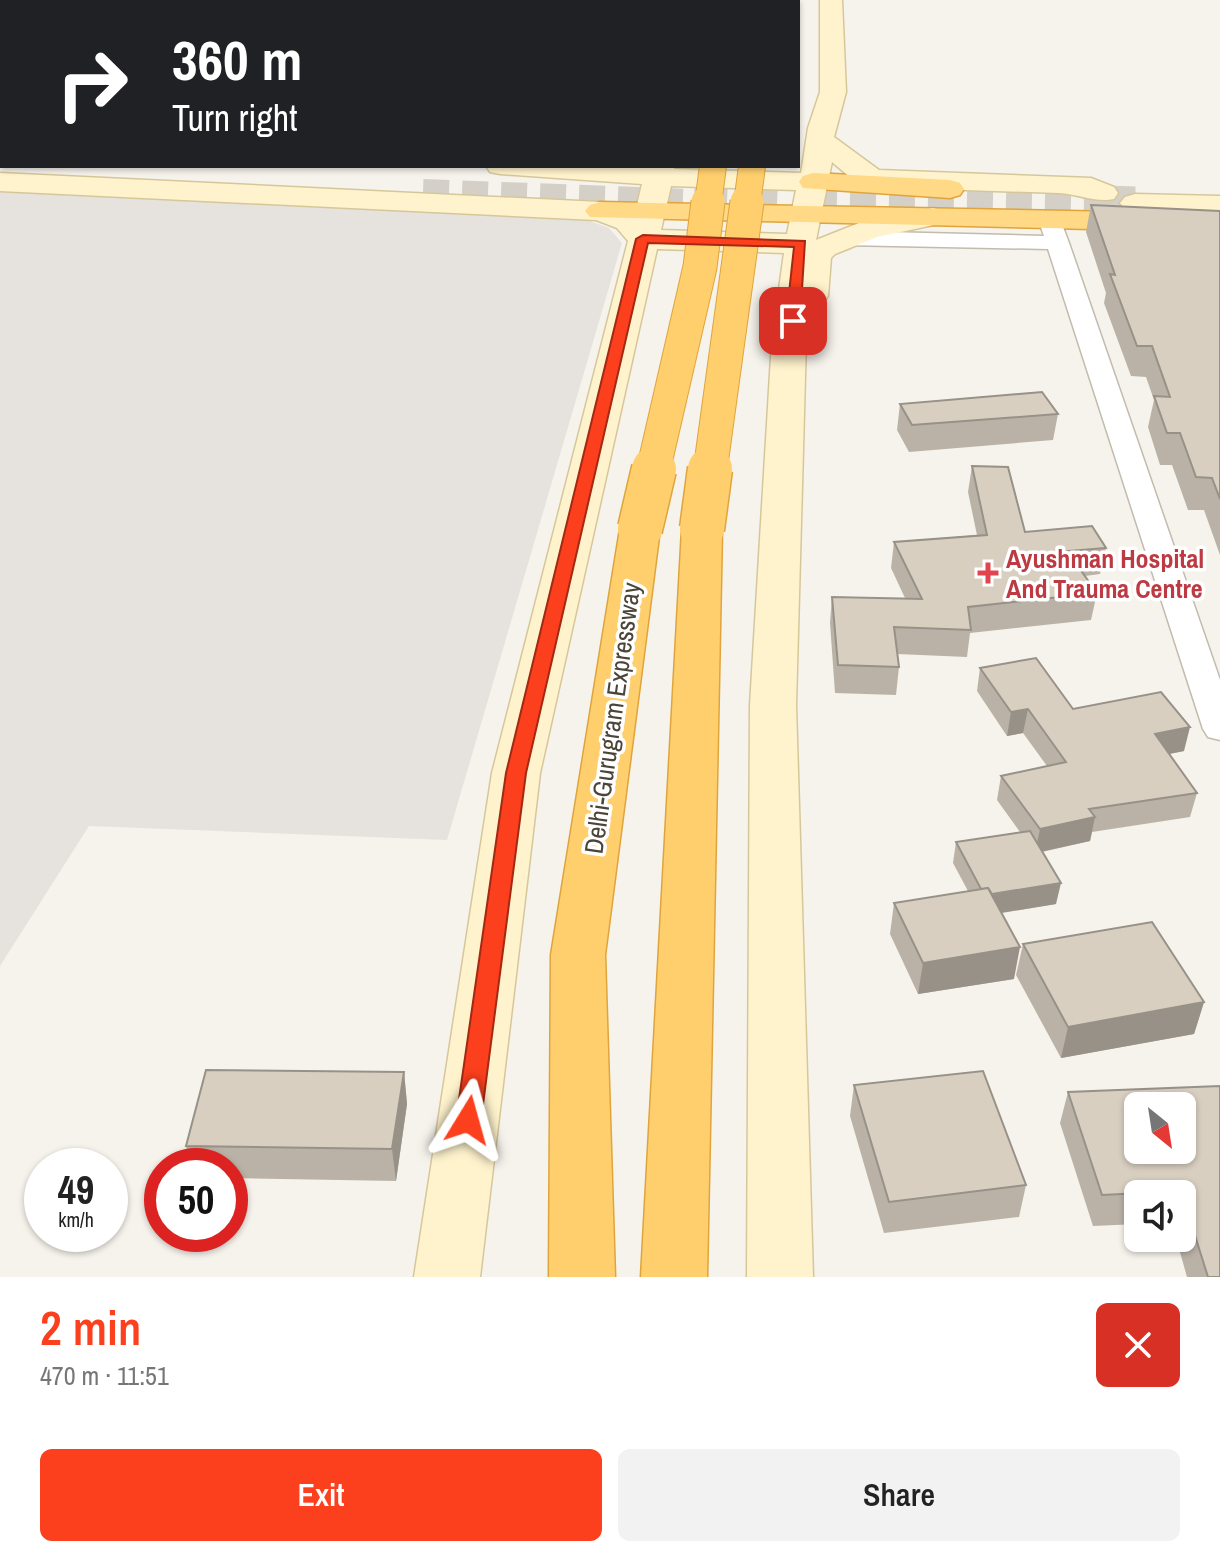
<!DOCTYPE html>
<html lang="en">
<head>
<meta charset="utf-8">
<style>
	:root { --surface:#fff; --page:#f2f2f2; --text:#222; --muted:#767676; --accent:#fc3f1d }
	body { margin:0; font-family:"Archivo Narrow",sans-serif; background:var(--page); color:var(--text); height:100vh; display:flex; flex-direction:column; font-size:30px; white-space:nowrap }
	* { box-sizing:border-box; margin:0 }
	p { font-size:26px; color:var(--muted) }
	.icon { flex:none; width:44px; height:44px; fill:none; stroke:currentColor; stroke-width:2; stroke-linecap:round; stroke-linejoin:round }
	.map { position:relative; height:1277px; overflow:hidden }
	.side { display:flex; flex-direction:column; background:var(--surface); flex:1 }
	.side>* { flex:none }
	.hud { position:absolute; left:0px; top:0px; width:800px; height:168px; box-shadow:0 2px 6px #0004; background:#202124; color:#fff; overflow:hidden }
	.needle { width:52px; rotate:150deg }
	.controls { position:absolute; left:1124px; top:1092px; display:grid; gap:16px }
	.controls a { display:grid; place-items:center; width:72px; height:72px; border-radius:12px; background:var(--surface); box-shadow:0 2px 6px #0004; font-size:40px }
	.speed { position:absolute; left:24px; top:1148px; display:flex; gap:16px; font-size:40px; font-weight:700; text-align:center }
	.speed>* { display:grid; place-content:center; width:104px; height:104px; border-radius:50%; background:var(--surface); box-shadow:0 2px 6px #0004; line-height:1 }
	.speed small { font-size:20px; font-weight:400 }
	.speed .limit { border:12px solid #d22; background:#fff; color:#111 }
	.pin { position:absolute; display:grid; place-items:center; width:68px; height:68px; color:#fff; margin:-34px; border-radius:16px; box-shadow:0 4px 12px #0006 }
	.me { position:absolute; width:88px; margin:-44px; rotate:8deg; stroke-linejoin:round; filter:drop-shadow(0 0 6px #0008) }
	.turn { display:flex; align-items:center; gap:28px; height:168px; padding:0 40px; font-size:36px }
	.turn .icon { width:104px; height:104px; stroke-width:2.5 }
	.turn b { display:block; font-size:56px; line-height:68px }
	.round { display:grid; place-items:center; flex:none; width:84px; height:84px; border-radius:12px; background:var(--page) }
	.summary { display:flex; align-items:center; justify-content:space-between; height:136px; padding:0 40px }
	h1 { font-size:48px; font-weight:600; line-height:60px; color:var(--accent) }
	.button { display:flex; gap:16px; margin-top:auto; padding:16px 40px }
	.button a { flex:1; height:92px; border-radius:12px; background:var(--accent); color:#fff; font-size:32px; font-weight:600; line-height:92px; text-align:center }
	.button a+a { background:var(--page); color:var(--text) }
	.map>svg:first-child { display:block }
	.industrial { fill:#e6e2dd }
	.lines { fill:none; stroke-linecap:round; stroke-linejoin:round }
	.secondary-tunnel-far1 { stroke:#d4d0c8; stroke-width:26; stroke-dasharray:26 13; stroke-linecap:butt }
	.secondary-tunnel { stroke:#d4d0c8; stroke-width:33; stroke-dasharray:33 17; stroke-linecap:butt }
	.minor-casing { stroke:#c2bbae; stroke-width:3 }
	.secondary-casing { stroke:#d6c79b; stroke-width:3 }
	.trunk-casing { stroke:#e0a43c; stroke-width:3 }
	.motorway-casing { stroke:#e0a43c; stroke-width:3 }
	.minor { fill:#fff; fill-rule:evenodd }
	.secondary { fill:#fff3cd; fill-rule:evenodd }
	.trunk { fill:#ffd985; fill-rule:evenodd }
	.motorway { fill:#ffcf6e; fill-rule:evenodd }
	.motorway-bridge-far2-casing { stroke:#e0a43c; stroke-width:28; stroke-linecap:butt }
	.motorway-bridge-far1-casing { stroke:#e0a43c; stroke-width:35; stroke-linecap:butt }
	.motorway-bridge-casing { stroke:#e0a43c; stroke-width:47; stroke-linecap:butt }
	.motorway-bridge-far2 { stroke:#ffcf6e; stroke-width:26 }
	.motorway-bridge-far1 { stroke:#ffcf6e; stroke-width:33 }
	.motorway-bridge { stroke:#ffcf6e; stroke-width:44 }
	.wall { fill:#bab2a6 }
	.shaded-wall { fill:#979187 }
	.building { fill:#d8cfc1; stroke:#979187; stroke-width:2; fill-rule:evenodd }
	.route { fill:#fc3f1d; stroke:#a42913; stroke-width:2 }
	.health-dot { fill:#e0444e; stroke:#fff; stroke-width:3 }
	.labels { text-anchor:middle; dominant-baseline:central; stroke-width:7; stroke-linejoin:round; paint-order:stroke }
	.health-label { font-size:26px; font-weight:bold; fill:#be3a42; stroke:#fff; text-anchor:start }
	.street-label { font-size:26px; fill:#4b4439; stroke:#fff }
</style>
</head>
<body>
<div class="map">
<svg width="1220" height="1277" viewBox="0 0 1220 1277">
	<rect width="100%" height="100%" fill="#f6f3ec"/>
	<polygon class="industrial" points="0,190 576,216 609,228 622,243 447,840 89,826 0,966"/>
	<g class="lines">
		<g class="secondary-tunnel-far1">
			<polyline points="423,192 746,204"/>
			<polyline points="811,196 1135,203"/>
		</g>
		<g class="secondary-tunnel">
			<polyline points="694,202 840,208"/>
			<polyline points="1107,202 1135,203"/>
		</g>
		<g class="minor-casing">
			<polygon id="minor" points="1049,213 1060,219 1069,243 1220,680 1220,740 1208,737 1203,729 1048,249 844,245 833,238 844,231 1044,236 1038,219"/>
		</g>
		<g class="secondary-casing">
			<g id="secondary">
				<rect x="691" y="0" width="22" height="2"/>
				<path d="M 820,0 L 842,0 L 846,92 L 834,137 L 879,170 L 1091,178 L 1114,187 L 1118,193 L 1114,199 C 1097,203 1077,194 1059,193 L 874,187 L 851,178 L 832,162 L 816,240 L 859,223 L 933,208 L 943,211 L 948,217 L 943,223 L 877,237 L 835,254 L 831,258 L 828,296 L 823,303 L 810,305 L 806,340 L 796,705 L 813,1277 L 747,1277 L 750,705 L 772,340 L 784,253 L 657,249 L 540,773 L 480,1277 L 414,1277 L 492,773 L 628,241 L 617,228 L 596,220 L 0,191 L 0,173 L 600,202 L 635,214 L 642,184 L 500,174 L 490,172 L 486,166 L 675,166 L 674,169 L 801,173 L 808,128 L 820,92 ZM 671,186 L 796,190 L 787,234 L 661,230 Z"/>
				<rect x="0" y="142" width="2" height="16"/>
				<polygon points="1135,194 1220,196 1220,214 1125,209 1120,203 1125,197"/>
			</g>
		</g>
		<g class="trunk-casing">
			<g id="trunk">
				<polygon points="813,173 950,180 960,183 964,189 960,195 950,198 803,188 799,182 803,176"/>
				<polygon points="600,202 1220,214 1220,232 590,217 585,211 590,205"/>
			</g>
		</g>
		<g class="motorway-casing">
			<g id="motorway">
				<polygon points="640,517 654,520 660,529 605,955 615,1277 549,1277 551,955 620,529 626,520"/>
				<polygon points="702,517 716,520 722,529 707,1277 641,1277 682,529 688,520"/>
			</g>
		</g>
		<use href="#minor" class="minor"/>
		<use href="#secondary" class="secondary"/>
		<use href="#trunk" class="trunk"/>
		<use href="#motorway" class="motorway"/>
		<g class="motorway-bridge-far2-casing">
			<g id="motorway-bridge-far2">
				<polyline points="708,204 713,166"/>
				<polyline points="747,204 752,166"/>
			</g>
		</g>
		<g class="motorway-bridge-far1-casing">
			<g id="motorway-bridge-far1">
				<polyline points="653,471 700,267 708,202"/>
				<polyline points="710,471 747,202"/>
			</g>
		</g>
		<g class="motorway-bridge-casing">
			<g id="motorway-bridge">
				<polyline points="640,529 654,469"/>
				<polyline points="702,529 710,469"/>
			</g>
		</g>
		<use href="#motorway-bridge-far2" class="motorway-bridge-far2"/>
		<use href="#motorway-bridge-far1" class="motorway-bridge-far1"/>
		<use href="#motorway-bridge" class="motorway-bridge"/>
	</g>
	<g class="wall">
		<polygon points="0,0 201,0 193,2 2,2 2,64 0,66"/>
		<polygon points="1091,205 1220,211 1220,555 1204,510 1188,510 1172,465 1160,465 1148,427 1154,400 1146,377 1131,376 1104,303 1106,293 1086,232"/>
		<polygon points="900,404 1058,414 1053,440 909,452 897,430"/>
		<polygon points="972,466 1025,532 1106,548 1100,574 1085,576 1097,593 1091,620 970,633 967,657 897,654 899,667 896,695 835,693 830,623 832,597 905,598 891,568 894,542 977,535 968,492"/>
		<polygon points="980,668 1073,709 1184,751 1169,754 1197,793 1190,817 1092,832 1090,841 1042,852 1056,904 1002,913 1014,979 918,994 890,934 894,903 968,891 953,863 956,842 1020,832 997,800 1001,776 1047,766 1023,733 1007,736 977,691"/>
		<polygon points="1023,944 1204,1002 1194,1034 1061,1058 1016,975"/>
		<polygon points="404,1072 407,1104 396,1181 230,1178 230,1166 191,1166 186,1146"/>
		<polygon points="854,1085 1026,1185 1019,1217 884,1233 850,1116"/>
		<polygon points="1220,1086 1220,1277 1187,1277 1176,1238 1182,1238 1182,1194 1138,1194 1138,1224 1093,1226 1060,1123 1068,1092"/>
	</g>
	<g class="shaded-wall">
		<polygon points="170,0 193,0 194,1 168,2"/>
		<polygon points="367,0 384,0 383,2 366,2"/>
		<polygon points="2,36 2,64 0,66 0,37"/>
		<polygon points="1028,709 1023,733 1007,736 1011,712"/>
		<polygon points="1190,727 1184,751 1149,758 1155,734"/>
		<polygon points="1095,817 1090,841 1035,853 1040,829"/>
		<polygon points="1061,883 1056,904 981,916 985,896"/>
		<polygon points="1020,947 1014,979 918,994 923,963"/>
		<polygon points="1204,1002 1194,1034 1061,1058 1068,1027"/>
		<polygon points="404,1072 407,1104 396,1181 392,1149"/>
	</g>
	<g class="building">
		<polygon points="0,0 46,0 43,2 2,2 2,36 0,37"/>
		<polygon points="130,0 170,0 168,2 128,2"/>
		<polygon points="237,0 367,0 366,2 236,2"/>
		<polygon points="1091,205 1220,211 1220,499 1212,478 1196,477 1180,433 1167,433 1154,396 1170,397 1152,346 1137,346 1110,274 1115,275"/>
		<polygon points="1042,392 1058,414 912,425 900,404"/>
		<polygon points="972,466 1008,467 1025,532 1092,526 1106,548 1067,551 1097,593 968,607 971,630 894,627 899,667 838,665 832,597 922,599 894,542 987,535"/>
		<polygon points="1036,658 1073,709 1161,692 1190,727 1155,734 1197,793 1089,809 1095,817 1040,829 1001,776 1066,762 1028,709 1011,712 980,668"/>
		<polygon points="1030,831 1061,883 992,894 988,888 981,889 956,842"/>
		<polygon points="988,888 1020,947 923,963 894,903"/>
		<polygon points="1152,922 1204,1002 1068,1027 1023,944"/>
		<polygon points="206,1070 404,1072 392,1149 186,1146"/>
		<polygon points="983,1071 1026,1185 889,1202 854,1085"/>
		<path d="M 1220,1086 L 1220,1277 L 1208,1277 L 1181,1191 L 1102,1195 L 1068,1092 ZM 1138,1106 L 1182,1106 L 1182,1150 L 1138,1150 Z"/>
	</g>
	<polygon class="route" points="643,235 805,241 800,321 793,325 786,321 794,247 648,243 526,773 481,1120 477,1127 468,1130 459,1127 456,1120 506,773 636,239"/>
	<path class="health-dot" d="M984 561h8v8h8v8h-8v8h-8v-8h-8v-8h8z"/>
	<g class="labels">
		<g class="health-label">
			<text x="1006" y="558">Ayushman Hospital<tspan x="1006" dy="30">And Trauma Centre</tspan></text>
		</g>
		<g class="street-label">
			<text transform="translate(612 718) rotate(-82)">Delhi-Gurugram Expressway</text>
		</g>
	</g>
</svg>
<div class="controls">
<a><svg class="needle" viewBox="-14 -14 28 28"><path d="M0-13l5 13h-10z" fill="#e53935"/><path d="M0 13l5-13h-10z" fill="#767676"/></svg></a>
<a><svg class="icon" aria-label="sound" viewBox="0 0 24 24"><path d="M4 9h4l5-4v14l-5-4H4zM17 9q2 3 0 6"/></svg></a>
</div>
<div class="speed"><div>49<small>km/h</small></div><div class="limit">50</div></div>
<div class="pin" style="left:793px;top:321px;background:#d93025"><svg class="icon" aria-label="arrive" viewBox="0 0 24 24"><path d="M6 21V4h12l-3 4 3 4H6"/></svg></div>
<svg class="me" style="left:468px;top:1120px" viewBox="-20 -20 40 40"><path d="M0-17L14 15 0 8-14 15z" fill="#fc3f1d" stroke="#fff" stroke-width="4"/></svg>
<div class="hud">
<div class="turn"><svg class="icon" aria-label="right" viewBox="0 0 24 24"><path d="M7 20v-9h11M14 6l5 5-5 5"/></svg><div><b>360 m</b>Turn right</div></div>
</div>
</div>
<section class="side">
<div class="summary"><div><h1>2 min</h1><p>470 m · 11:51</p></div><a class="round" style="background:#d93025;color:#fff"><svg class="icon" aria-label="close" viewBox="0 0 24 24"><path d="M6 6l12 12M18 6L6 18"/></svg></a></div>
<div class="button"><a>Exit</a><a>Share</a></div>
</section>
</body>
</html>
